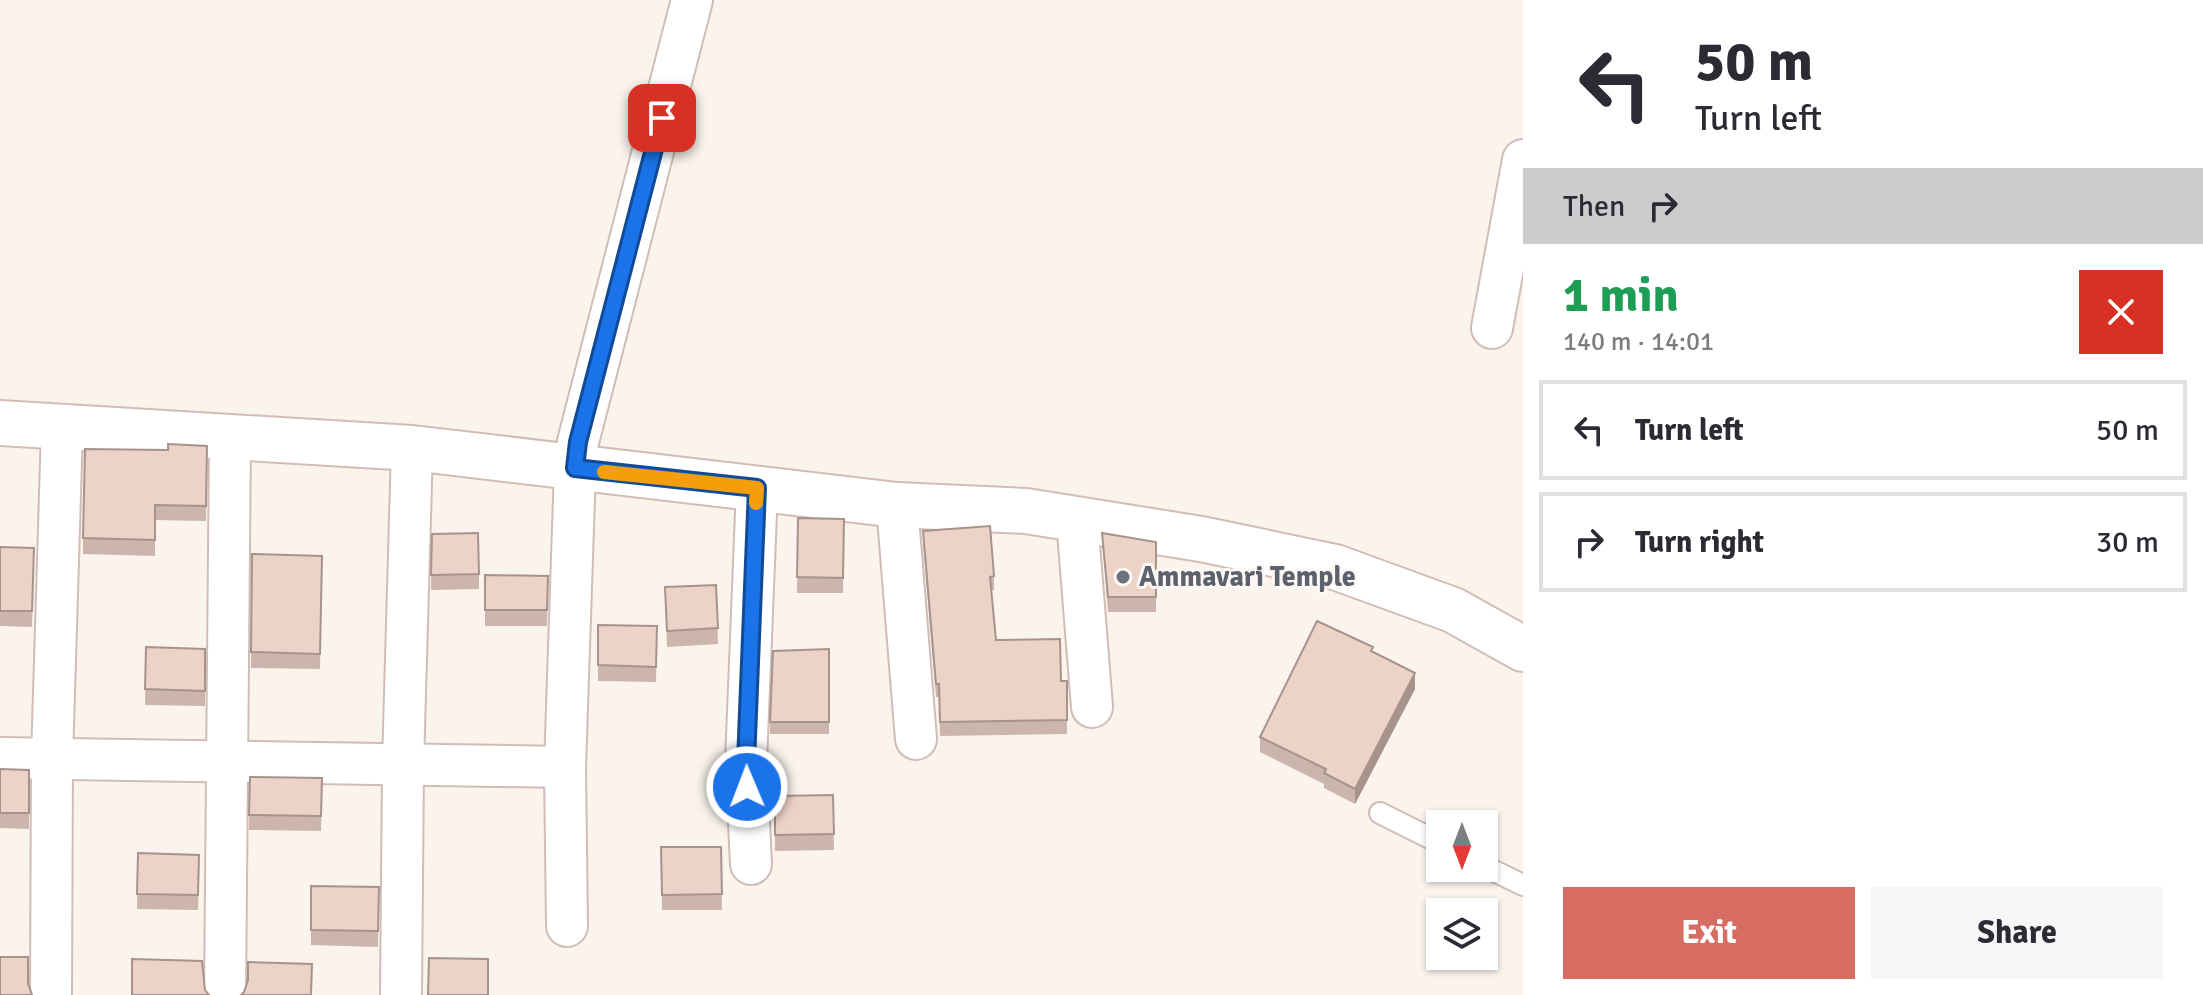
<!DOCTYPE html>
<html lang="en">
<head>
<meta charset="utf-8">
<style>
	:root { --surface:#fff; --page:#f7f7f7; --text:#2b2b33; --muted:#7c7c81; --line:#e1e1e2; --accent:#d66c62 }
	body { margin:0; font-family:Signika,sans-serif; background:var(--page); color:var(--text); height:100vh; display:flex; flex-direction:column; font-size:30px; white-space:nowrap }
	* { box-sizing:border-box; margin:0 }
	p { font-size:26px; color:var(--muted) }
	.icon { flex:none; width:44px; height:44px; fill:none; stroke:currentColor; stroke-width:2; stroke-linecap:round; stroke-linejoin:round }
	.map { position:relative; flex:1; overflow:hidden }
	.sheet { display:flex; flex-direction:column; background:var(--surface); width:680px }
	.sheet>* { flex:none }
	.guide { background:#fff; color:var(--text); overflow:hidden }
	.needle { width:52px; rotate:180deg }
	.fabs { position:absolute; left:1426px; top:810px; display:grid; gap:16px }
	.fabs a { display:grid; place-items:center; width:72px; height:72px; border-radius:0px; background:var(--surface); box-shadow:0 2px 6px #0004; font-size:40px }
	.pin { position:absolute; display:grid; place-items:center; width:68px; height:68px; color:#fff; margin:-34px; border-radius:16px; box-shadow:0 4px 12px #0006 }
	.me { position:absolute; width:88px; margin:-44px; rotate:359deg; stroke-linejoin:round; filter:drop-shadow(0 0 6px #0008) }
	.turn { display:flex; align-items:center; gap:28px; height:168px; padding:0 40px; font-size:36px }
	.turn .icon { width:104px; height:104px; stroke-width:2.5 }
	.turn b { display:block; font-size:56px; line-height:68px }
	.then { display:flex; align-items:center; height:76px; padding:0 40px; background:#0003; gap:16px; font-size:30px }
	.round { display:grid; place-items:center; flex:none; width:84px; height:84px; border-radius:0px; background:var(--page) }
	.head { display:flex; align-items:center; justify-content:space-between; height:136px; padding:0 40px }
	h1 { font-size:48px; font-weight:700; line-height:60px; color:#1e9e55 }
	.action { display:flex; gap:16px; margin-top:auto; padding:16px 40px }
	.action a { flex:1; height:92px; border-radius:0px; background:var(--accent); color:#fff; font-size:32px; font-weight:700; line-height:92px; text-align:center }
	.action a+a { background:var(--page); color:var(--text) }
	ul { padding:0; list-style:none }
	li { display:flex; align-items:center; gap:24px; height:100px; margin:0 16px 12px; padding:0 24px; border:4px solid var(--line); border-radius:0px }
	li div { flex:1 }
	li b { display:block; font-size:30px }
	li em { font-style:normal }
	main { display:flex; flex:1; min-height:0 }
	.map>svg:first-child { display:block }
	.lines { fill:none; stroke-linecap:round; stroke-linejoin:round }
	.lane-casing { stroke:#cfbdb6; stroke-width:24 }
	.street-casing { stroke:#cfbdb6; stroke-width:44 }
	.secondary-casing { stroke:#d2bdb4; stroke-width:48 }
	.lane { stroke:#fff; stroke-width:20 }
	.street { stroke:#fff; stroke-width:40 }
	.secondary { stroke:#fff; stroke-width:44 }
	.wall { fill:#ccb5ac }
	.shaded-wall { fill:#a6938c }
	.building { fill:#edd2c8; stroke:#a6938c; stroke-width:2 }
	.route-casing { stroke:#114b97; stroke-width:20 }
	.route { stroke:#1a73e8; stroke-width:14 }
	.slow { stroke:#f59e0b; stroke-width:14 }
	.worship-dot { fill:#6b7280; stroke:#fef8f4; stroke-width:3 }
	.labels { text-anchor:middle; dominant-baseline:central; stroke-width:6; stroke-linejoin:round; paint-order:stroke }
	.worship-label { font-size:28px; font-weight:bold; fill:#5b616d; stroke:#fef8f4; text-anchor:start }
</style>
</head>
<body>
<main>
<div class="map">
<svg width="1523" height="995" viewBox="0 0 1523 995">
	<rect width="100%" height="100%" fill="#fbf4ed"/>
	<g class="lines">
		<g class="lane-casing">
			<g id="lane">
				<polyline points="1380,813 1440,843"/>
				<polyline points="1484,866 1523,885"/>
			</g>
		</g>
		<g class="street-casing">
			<g id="street">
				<polyline points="1492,328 1523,160"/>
				<polyline points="897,505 916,739"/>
				<polyline points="1077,519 1092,707"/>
				<polyline points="0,758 565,767"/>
				<polyline points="751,864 746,762 757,488"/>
				<polyline points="567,926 565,767 575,468 578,442 692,0"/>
				<polyline points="51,995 52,759 62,428"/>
				<polyline points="225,995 230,439"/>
				<polyline points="401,995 403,764 412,448"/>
			</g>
		</g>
		<g class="secondary-casing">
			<polyline id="secondary" points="0,423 412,448 897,505 1026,511 1201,539 1335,567 1453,610 1523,649"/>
		</g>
		<use href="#lane" class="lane"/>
		<use href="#street" class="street"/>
		<use href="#secondary" class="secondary"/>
	</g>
	<g class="wall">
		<polygon points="207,446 206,521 155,520 155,556 83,554 83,538 168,450"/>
		<polygon points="798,518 844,519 843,593 797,593"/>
		<polygon points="923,531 994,576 994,590 991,590 996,640 1061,681 1067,681 1067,734 940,736 939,697 936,697 923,544"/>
		<polygon points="1102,533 1156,542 1156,612 1108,612"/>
		<polygon points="432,534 479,574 479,589 431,590"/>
		<polygon points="0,547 34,548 32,627 0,626"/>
		<polygon points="252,554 322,556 320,669 251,668"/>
		<polygon points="485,575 548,576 547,626 485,626"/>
		<polygon points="716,585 718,644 667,647 665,587"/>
		<polygon points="598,625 657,626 656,682 598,681"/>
		<polygon points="146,647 205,649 205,706 145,705"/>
		<polygon points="829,649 829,734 770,734 770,722"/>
		<polygon points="1373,652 1415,689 1355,804 1324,788 1324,784 1260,752 1260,737"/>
		<polygon points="0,769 29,770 29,829 0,828"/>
		<polygon points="250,777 322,778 321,831 249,830"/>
		<polygon points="833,795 834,850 775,851 775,796"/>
		<polygon points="661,847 721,847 722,910 662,910"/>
		<polygon points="138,853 199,855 198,910 137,909"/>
		<polygon points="311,886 379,887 378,947 311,945"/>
	</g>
	<polygon class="shaded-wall" points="1415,673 1415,689 1355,804 1355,789"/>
	<g class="building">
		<polygon points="168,444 207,446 206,506 155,505 155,540 83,538 85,449 168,450"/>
		<polygon points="798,518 844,519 843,578 797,577"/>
		<polygon points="990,526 994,576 990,577 996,640 1060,639 1061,681 1067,681 1067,720 940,722 939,684 936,684 923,531"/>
		<polygon points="478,533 479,574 431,575 432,534"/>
		<polygon points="1102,533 1156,542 1156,597 1108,597"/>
		<polygon points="0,547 34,548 32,611 0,611"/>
		<polygon points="252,554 322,556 320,654 251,652"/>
		<polygon points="485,575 548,576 547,610 485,610"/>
		<polygon points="716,585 718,628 667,631 665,587"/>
		<polygon points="1317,621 1373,647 1371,651 1415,673 1355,789 1324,773 1326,769 1260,737"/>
		<polygon points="598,625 657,626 656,667 598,665"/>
		<polygon points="146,647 205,649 205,691 145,689"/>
		<polygon points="829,649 829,722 770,722 773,651"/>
		<polygon points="0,769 29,770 29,813 0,813"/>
		<polygon points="250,777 322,778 321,816 249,815"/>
		<polygon points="833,795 834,834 775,835 775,796"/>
		<polygon points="661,847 721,847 722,894 662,895"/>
		<polygon points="138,853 199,855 198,895 137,894"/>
		<polygon points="311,886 379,887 378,931 311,930"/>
		<polygon points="0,957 28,957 28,983 32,995 0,995"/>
		<polygon points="429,958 488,959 488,995 428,995"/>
		<polygon points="132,959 202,961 205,990 209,995 132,995"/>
		<polygon points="248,962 312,964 311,995 241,995 244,992 248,980"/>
	</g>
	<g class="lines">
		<g class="route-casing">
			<polyline id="route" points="662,118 578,442 575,468 757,488 746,762 747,787"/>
		</g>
		<use href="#route" class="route"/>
		<polyline class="slow" points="604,472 757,488 756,503"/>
	</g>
	<circle class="worship-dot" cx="1123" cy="577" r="8"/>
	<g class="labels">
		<g class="worship-label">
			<text x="1139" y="577">Ammavari Temple</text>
		</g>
	</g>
</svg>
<div class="fabs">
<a><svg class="needle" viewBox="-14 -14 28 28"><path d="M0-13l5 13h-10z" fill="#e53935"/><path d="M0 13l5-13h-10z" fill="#7c7c81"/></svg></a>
<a><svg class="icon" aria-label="layers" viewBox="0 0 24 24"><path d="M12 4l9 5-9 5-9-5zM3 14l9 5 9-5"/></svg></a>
</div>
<div class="pin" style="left:662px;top:118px;background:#d93025"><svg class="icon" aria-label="arrive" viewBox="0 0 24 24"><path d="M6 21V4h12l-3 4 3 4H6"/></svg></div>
<svg class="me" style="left:747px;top:787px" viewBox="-20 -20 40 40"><circle r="17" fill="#1a73e8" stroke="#fff" stroke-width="3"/><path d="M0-11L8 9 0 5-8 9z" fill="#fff"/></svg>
</div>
<section class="sheet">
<div class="guide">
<div class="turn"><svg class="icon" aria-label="left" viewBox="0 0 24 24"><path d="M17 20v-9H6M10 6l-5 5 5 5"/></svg><div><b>50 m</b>Turn left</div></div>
<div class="then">Then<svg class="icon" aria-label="right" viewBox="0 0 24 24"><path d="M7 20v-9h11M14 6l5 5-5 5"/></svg></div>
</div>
<div class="head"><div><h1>1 min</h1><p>140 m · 14:01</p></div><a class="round" style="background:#d93025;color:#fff"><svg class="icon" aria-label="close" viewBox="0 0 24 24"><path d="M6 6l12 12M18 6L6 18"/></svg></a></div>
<ul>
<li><svg class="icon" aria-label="left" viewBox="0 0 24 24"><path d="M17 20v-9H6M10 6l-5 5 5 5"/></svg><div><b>Turn left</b></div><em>50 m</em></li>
<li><svg class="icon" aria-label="right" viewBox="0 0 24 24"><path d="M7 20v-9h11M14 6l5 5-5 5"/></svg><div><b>Turn right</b></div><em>30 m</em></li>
</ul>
<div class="action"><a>Exit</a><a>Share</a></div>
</section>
</main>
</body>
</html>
